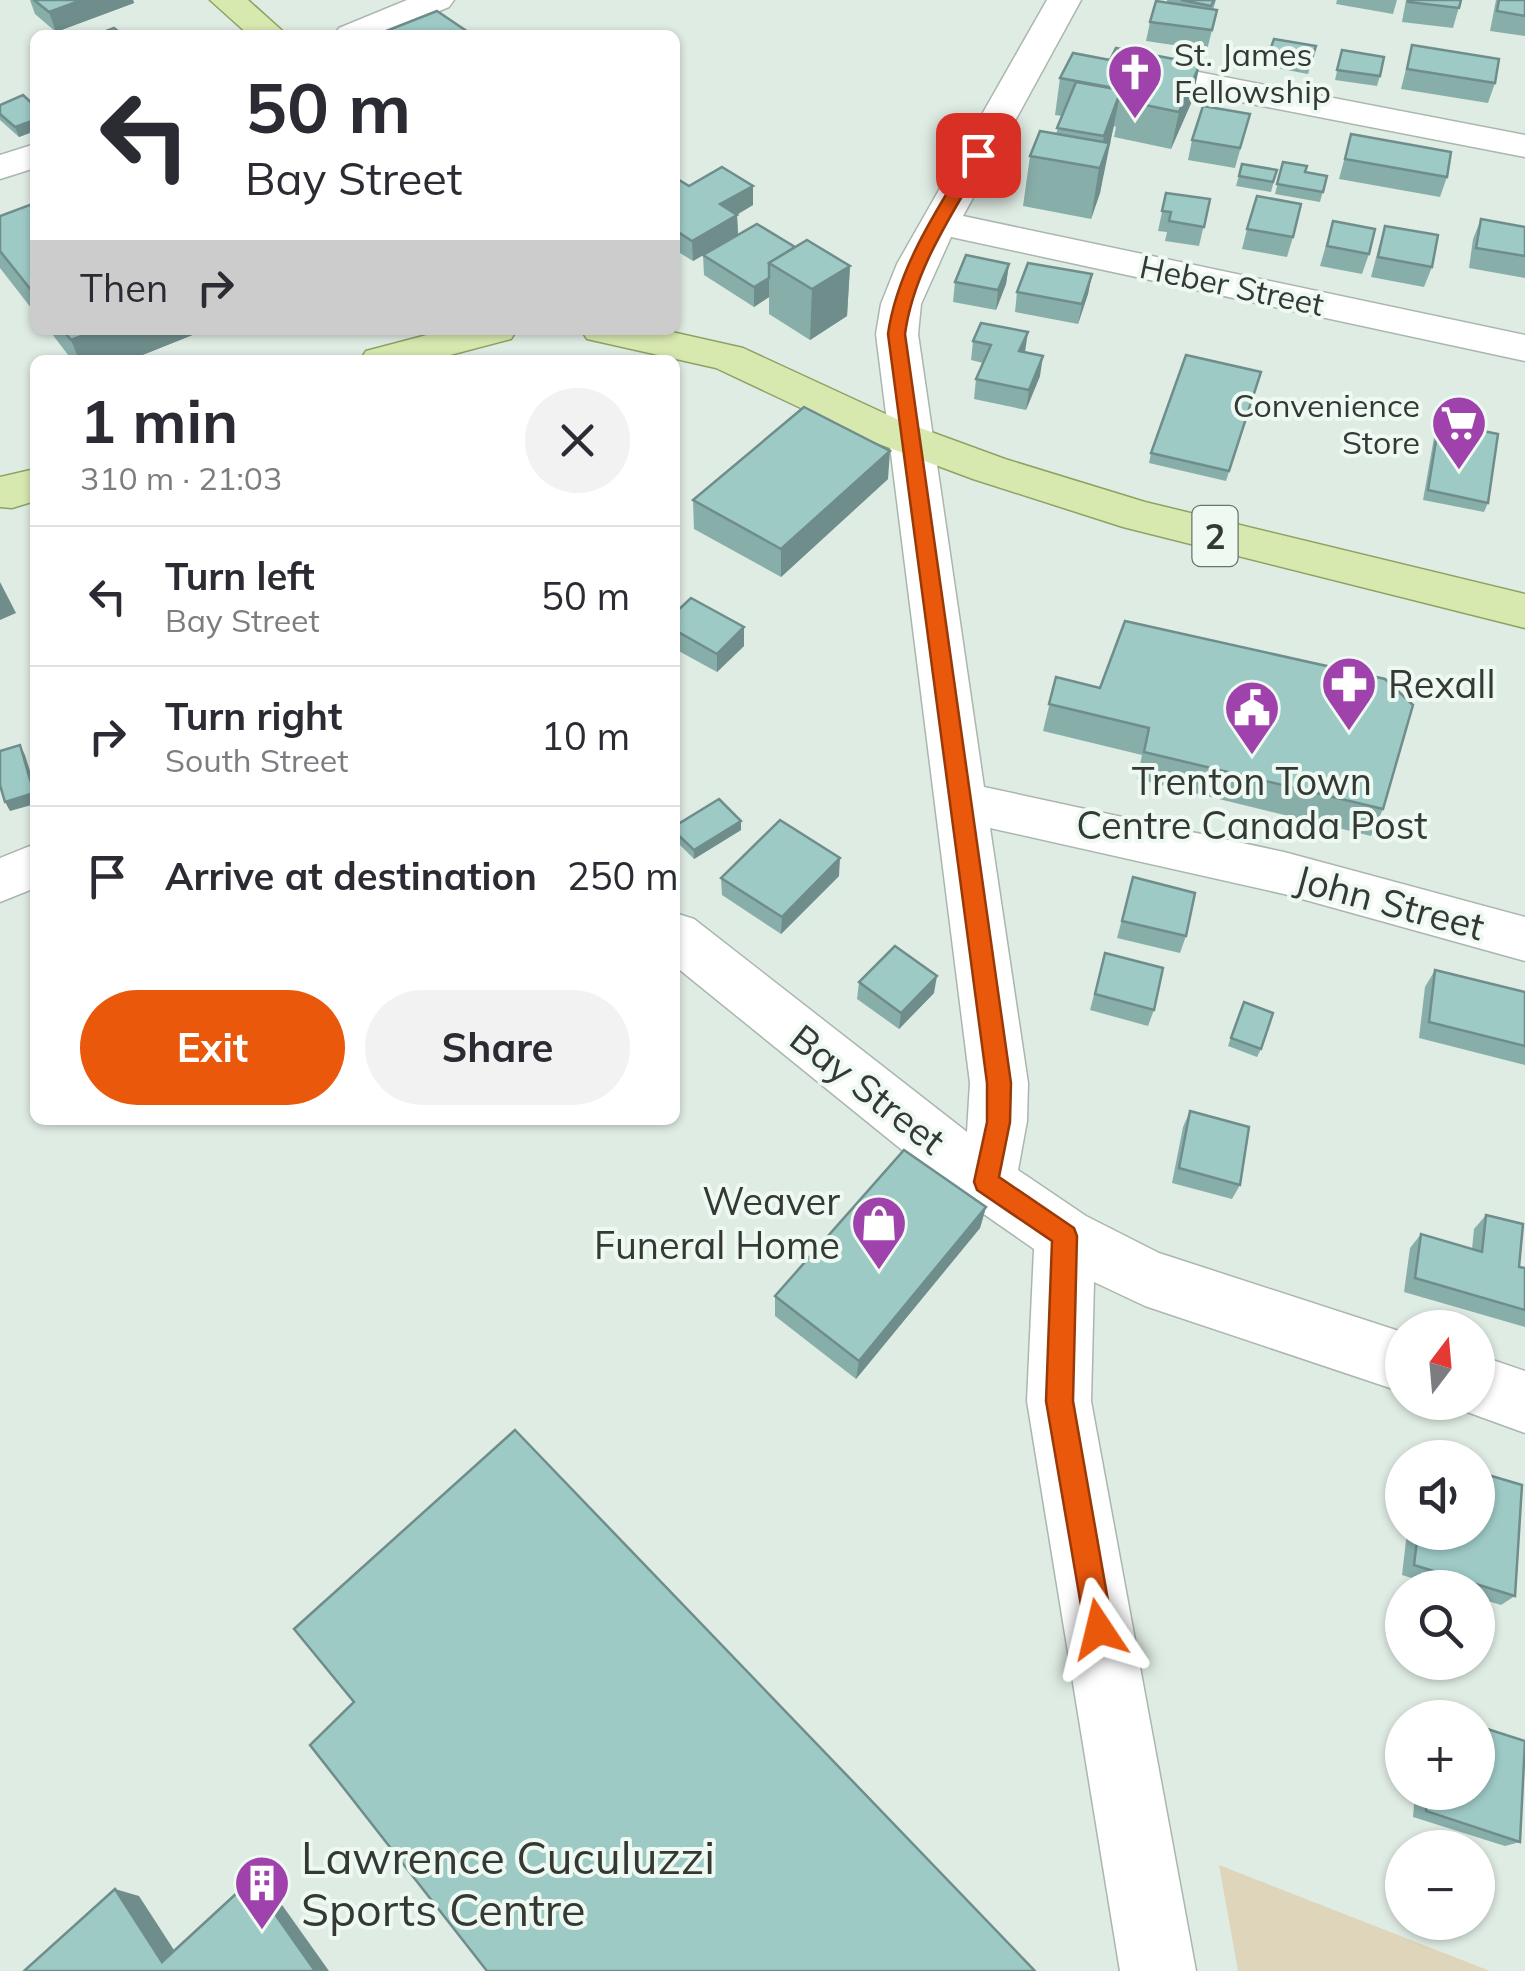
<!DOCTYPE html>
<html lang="en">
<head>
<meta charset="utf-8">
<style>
	:root { --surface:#fff; --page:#f2f2f3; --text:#2b2b33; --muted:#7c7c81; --line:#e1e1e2; --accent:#ea580c }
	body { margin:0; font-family:Mulish,sans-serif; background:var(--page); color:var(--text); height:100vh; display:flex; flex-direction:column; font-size:38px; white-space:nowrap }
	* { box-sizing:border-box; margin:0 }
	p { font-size:32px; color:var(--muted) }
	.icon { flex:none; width:55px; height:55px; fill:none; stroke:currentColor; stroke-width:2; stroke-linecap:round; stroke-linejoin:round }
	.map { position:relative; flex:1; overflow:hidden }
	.panel { position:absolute; left:30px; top:355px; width:650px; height:770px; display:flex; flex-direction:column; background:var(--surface); border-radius:15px; box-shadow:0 2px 8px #0004 }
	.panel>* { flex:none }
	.guide { position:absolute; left:30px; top:30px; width:650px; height:305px; border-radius:15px; box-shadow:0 2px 8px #0004; background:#fff; color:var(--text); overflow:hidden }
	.needle { width:65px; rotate:16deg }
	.buttons { position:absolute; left:1385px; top:1310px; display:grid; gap:20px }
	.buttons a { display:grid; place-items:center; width:110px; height:110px; border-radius:50%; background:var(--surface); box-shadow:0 2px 8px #0004; font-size:50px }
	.pin { position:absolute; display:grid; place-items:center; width:85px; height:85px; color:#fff; margin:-42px; border-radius:20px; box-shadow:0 5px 15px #0006 }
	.me { position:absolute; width:110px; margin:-55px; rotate:350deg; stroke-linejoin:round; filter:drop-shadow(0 0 8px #0008) }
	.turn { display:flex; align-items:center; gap:35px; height:210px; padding:0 50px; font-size:45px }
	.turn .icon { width:130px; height:130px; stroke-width:2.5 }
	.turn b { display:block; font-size:70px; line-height:85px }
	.then { display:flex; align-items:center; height:95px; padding:0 50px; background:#0003; gap:20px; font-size:38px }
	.round { display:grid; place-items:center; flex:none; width:105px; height:105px; border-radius:52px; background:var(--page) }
	.overview { display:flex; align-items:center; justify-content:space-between; height:170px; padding:0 50px }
	h1 { font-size:60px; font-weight:700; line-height:75px }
	.primary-button { display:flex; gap:20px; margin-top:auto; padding:20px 50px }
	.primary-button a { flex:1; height:115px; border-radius:60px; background:var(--accent); color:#fff; font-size:40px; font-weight:700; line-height:115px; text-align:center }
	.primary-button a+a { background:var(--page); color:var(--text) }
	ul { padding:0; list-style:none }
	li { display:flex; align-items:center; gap:30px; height:140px; padding:0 50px; border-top:2px solid var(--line) }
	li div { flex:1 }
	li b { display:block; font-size:38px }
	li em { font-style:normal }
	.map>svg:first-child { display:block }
	.green { fill:#dfd5bb }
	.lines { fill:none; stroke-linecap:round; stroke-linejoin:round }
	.minor-casing { stroke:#aab6ae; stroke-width:3 }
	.major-casing { stroke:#8ea264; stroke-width:3 }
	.minor { fill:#fff; fill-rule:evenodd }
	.major { fill:#d8e9b0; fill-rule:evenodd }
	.wall { fill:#88aeaa }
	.shaded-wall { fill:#6f8d8b }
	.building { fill:#9ecac6; stroke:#6f8d8b; stroke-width:2.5 }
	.route { fill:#ea580c; stroke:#983908; stroke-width:2.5 }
	.labels { text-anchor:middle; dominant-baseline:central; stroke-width:8; stroke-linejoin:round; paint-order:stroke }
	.far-poi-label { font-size:32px; fill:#343936; stroke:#edf9f1; text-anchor:start }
	.far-street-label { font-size:32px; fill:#343936; stroke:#edf9f1 }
	.shield { fill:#edf9f1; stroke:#6c736e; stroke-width:2.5 }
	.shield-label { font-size:35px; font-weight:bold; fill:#343936 }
	.poi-label { font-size:38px; fill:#343936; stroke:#edf9f1; text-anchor:start }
	.street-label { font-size:38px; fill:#343936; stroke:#edf9f1 }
	.near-poi-label { font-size:45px; fill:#343936; stroke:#edf9f1; text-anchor:start }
</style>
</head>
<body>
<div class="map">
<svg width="1525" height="1971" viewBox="0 0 1525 1971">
	<rect width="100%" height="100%" fill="#dfece3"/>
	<polygon class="green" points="1219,1865 1490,1971 1238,1971"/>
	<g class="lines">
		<g class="minor-casing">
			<g id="minor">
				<polygon points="407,0 454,0 449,7 381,35 334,35 339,28"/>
				<polygon points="1047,0 1081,0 963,216 1525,335 1525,361 951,237 921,304 918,334 984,787 1284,852 1525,917 1525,961 1284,894 990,828 1028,1083 1027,1121 1018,1170 1086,1216 1159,1253 1402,1332 1402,1392 1145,1306 1094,1282 1091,1401 1196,1971 1120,1971 1027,1401 1034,1249 965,1201 675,966 675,913 694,919 967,1132 970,1083 876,334 881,304 897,264"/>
				<polygon points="1121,57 1525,135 1525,157 1108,76 1103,68 1108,60"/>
				<polygon points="35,144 35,168 0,179 0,155"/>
				<polygon points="35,844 35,888 0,902 0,858"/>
				<polygon points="1478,1355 1525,1371 1525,1433 1456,1408 1453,1402 1478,1402"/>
			</g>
		</g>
		<g class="major-casing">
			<g id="major">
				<polygon points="210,0 248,0 287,35 249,35"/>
				<polygon points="446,330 517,330 511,339 431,360 360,360 366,351"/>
				<polygon points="581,330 663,330 743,348 901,421 1005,459 1145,502 1525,594 1525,628 1123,527 973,479 871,441 716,368 587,339"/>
				<polygon points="35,469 35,501 12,508 0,507 0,477"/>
			</g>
		</g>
		<use href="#minor" class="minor"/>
		<use href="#major" class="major"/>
	</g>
	<g class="wall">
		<polygon points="30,0 133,0 134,3 56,32 35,14"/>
		<polygon points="1167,0 1216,0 1213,10 1217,10 1207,50 1146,41 1150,22 1167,3"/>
		<polygon points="1337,0 1397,0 1393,14 1336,4"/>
		<polygon points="1406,0 1461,0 1453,28 1402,22"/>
		<polygon points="1496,0 1525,0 1525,36 1490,31"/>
		<polygon points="1274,39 1316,46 1308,74 1266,66"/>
		<polygon points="1412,45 1495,83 1488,103 1401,89"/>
		<polygon points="1342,50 1380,76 1377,86 1335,80"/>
		<polygon points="1060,78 1192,101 1171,149 1114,137 1116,127 1114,126 1107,153 1100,193 1091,219 1023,206 1030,156 1056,134 1062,116 1055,115"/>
		<polygon points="0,105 35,106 35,131 19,137 0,120"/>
		<polygon points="1250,114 1235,168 1188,160 1192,140"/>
		<polygon points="1351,134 1447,177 1440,197 1339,179"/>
		<polygon points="1283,162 1305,172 1327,176 1320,202 1275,194"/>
		<polygon points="1242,164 1277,170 1271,192 1236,186"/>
		<polygon points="675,182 753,205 737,215 738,235 693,261 675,250"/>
		<polygon points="1166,193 1210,199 1199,246 1165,241 1167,232 1158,231"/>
		<polygon points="35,203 35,313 0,268 0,216"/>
		<polygon points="1481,219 1525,227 1525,278 1469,268 1473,239"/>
		<polygon points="1333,221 1369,254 1362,274 1320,266"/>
		<polygon points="1385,226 1432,267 1424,287 1371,277 1379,246"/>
		<polygon points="1247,229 1293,237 1287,257 1242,249"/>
		<polygon points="795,247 850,266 847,316 810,340 769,314 769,297 754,307 704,275 703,255"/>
		<polygon points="1009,264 1006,284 996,310 953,302 955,282"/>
		<polygon points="1092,274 1088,294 1078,324 1015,312 1017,292"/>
		<polygon points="49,330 205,330 130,360 72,360"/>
		<polygon points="973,341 1024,353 1040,376 1026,410 974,399 976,379 983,363 971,360"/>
		<polygon points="1261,372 1226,481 1149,463 1151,453"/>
		<polygon points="1439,422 1488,503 1484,512 1423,500 1435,432"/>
		<polygon points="888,479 781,577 694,529 693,500"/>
		<polygon points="675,613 744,627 744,646 717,672 675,649"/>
		<polygon points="1056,677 1383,809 1371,836 1137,779 1142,755 1043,731"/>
		<polygon points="675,826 741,830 694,859 675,840"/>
		<polygon points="839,876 781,934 722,895 721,878"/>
		<polygon points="1133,877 1186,936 1180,953 1117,938"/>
		<polygon points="1105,953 1154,1010 1148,1026 1090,1010"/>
		<polygon points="1435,970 1525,992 1525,1065 1419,1038 1425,987"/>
		<polygon points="859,982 934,993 899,1029 857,999"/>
		<polygon points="1240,1011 1261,1049 1257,1057 1228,1046"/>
		<polygon points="1190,1111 1240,1185 1232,1199 1172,1183 1183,1127"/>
		<polygon points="986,1207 980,1228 856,1379 775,1316 775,1296"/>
		<polygon points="1486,1215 1519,1267 1525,1268 1525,1327 1404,1292 1410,1248 1421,1234 1472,1249 1474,1229"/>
		<polygon points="1407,1532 1478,1532 1515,1596 1501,1605 1478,1598 1478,1588 1444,1588 1402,1575"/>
		<polygon points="1415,1792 1478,1792 1520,1842 1505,1846 1413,1817"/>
	</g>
	<g class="shaded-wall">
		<polygon points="82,0 133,0 134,3 56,32 49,12"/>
		<polygon points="1200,64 1192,101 1171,149 1179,112"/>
		<polygon points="1121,90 1100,193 1091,219 1104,136"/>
		<polygon points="35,120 35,131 19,137 15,127"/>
		<polygon points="753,186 753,205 720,224 720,204"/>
		<polygon points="737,215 738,235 693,261 692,241"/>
		<polygon points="1009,264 1006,284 996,310 998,290"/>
		<polygon points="850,266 847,316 810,340 812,289"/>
		<polygon points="1092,274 1088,294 1078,324 1082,304"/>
		<polygon points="769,278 769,297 754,307 754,287"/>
		<polygon points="97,330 205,330 130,360 79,360 71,340"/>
		<polygon points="1028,332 1025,352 1019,351"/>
		<polygon points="1043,356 1040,376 1026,410 1029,390"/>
		<polygon points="890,451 888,479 781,577 781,549"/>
		<polygon points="0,582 16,613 0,620"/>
		<polygon points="744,627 744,646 717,672 717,654"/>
		<polygon points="20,745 25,755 35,787 35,804 10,811 5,802"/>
		<polygon points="741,821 741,830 694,859 694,850"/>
		<polygon points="840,858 839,876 781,934 782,917"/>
		<polygon points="937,976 934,993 899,1029 901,1013"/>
		<polygon points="986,1207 980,1228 856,1379 859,1361"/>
		<polygon points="251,1880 270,1888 329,1971 315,1971"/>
		<polygon points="115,1889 139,1896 185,1967 162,1962"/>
	</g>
	<g class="building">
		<polygon points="34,0 82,0 49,12"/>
		<polygon points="1181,0 1214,0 1211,6"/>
		<polygon points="1408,0 1461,0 1459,8 1408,2"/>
		<polygon points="1499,0 1525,0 1525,16 1497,11"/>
		<polygon points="1156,1 1217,10 1212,30 1150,22"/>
		<polygon points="437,11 468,32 460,35 383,35 381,33"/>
		<polygon points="114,28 123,35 96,35"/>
		<polygon points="1274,39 1316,46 1310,64 1268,56"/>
		<polygon points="1412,45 1499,59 1495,83 1407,69"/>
		<polygon points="1116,48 1200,64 1179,112 1121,100 1125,90 1060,78 1073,53 1110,60"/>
		<polygon points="1342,50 1384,57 1380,76 1337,70"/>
		<polygon points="1076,82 1121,90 1104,136 1057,128"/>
		<polygon points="23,95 35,106 35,120 15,127 0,114 0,105"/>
		<polygon points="1203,106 1250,114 1240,148 1192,140"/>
		<polygon points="1040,131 1109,143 1100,168 1030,156"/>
		<polygon points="1351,134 1451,152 1447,177 1345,159"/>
		<polygon points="1283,162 1307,166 1305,172 1327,176 1323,192 1277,184"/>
		<polygon points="1242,164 1277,170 1273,182 1239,176"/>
		<polygon points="722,167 753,186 720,204 737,215 692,241 675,230 675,182 679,180 689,186"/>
		<polygon points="1166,193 1210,199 1204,227 1169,221 1171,212 1162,211"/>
		<polygon points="1257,196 1301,204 1293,237 1247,229"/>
		<polygon points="35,203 35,295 0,251 0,216"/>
		<polygon points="1481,219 1525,227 1525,256 1476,248"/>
		<polygon points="1333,221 1375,229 1369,254 1327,246"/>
		<polygon points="757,224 795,247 769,263 769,278 754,287 703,255"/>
		<polygon points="1385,226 1438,235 1432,267 1378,257"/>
		<polygon points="807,240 850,266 812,289 769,263"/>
		<polygon points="966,255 1009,264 998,290 955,282"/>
		<polygon points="1028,263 1092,274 1082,304 1017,292"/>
		<polygon points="981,323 1028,332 1019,351 1043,356 1029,390 976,379 991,345 973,341"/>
		<polygon points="63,330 97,330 71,340"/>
		<polygon points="1186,355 1261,372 1229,471 1151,453"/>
		<polygon points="804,407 890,451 781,549 693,500"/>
		<polygon points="1439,422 1498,434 1488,503 1428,490"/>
		<polygon points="691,598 744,627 717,654 675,630 675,613"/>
		<polygon points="1125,621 1385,679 1413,705 1383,809 1144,752 1149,728 1049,704 1056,677 1100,688"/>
		<polygon points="20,745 34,793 5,802 0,785 0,751"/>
		<polygon points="719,799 741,821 694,850 675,832 675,826"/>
		<polygon points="780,820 840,858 782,917 721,878"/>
		<polygon points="1133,877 1195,893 1186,936 1122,921"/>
		<polygon points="895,946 937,976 901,1013 859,982"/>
		<polygon points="1105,953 1163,968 1154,1010 1095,994"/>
		<polygon points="1435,970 1525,992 1525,1046 1429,1022"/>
		<polygon points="1244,1002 1273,1013 1261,1049 1231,1038"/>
		<polygon points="1190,1111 1249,1127 1240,1185 1179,1168"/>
		<polygon points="904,1150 986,1207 859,1361 775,1296"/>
		<polygon points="1486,1215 1523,1224 1519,1267 1525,1268 1525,1310 1415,1278 1421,1234 1482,1252"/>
		<polygon points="515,1430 1035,1971 487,1971 310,1745 354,1702 294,1629"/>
		<polygon points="1478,1472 1522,1485 1515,1596 1414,1565 1418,1532 1478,1532"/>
		<polygon points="1434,1713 1449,1718 1434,1718"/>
		<polygon points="1478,1726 1525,1741 1520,1842 1426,1811 1428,1792 1478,1792"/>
		<polygon points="251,1880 315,1971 24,1971 115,1889 162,1962"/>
	</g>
	<path class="route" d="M 973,151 L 986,155 C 954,212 914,268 905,334 L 1011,1083 L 1010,1122 L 999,1177 L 1074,1228 L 1077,1236 L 1073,1401 L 1113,1629 L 1109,1639 L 1099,1643 L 1089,1639 L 1085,1629 L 1046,1401 L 1052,1241 L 977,1190 L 974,1182 L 987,1122 L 987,1083 L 888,334 C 897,269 938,207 973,151 Z"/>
	<defs>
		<g id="church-pin" transform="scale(2.875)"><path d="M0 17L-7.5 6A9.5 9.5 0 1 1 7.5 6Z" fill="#a042ab" stroke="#edf9f1"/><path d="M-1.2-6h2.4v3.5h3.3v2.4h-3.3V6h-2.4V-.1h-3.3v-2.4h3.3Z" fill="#fff"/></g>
		<g id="supermarket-pin" transform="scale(2.875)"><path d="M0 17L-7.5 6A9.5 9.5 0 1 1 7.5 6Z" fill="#a042ab" stroke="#edf9f1"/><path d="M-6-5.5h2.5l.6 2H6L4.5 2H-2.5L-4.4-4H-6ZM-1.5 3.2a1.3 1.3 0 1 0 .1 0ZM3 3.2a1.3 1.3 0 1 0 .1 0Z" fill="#fff"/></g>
		<g id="pharmacy-pin" transform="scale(2.875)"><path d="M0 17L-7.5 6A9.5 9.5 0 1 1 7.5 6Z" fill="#a042ab" stroke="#edf9f1"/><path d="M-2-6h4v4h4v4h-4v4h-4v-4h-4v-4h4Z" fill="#fff"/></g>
		<g id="civic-pin" transform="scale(2.875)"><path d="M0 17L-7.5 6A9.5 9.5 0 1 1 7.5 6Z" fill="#a042ab" stroke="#edf9f1"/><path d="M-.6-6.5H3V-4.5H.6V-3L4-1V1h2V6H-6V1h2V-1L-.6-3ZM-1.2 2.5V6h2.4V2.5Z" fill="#fff"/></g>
		<g id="shop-pin" transform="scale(2.875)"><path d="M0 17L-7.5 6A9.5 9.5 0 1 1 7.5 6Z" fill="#a042ab" stroke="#edf9f1"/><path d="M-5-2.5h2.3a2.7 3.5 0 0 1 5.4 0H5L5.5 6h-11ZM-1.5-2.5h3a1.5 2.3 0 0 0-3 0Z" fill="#fff"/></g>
		<g id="building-pin" transform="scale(2.875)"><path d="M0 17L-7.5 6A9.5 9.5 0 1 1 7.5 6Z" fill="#a042ab" stroke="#edf9f1"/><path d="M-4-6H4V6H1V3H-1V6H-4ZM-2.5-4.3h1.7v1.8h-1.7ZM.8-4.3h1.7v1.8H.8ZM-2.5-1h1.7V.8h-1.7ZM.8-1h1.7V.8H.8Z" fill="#fff"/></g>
	</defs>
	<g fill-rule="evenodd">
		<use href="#church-pin" x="1135" y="72"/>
		<use href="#supermarket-pin" x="1459" y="423"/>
		<use href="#pharmacy-pin" x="1349" y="684"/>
		<use href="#civic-pin" x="1252" y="708"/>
		<use href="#shop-pin" x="879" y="1223"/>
		<use href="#building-pin" x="262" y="1883"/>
	</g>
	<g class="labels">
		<g class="far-poi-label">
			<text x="1174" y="54">St. James<tspan x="1174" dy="37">Fellowship</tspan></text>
			<text x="1420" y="405" text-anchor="end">Convenience<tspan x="1420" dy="37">Store</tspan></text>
		</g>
		<g class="far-street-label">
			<text transform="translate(1232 285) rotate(12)">Heber Street</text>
		</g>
		<rect class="shield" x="1192.5" y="506" width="45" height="60" rx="8"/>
		<g class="shield-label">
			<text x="1215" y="536">2</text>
		</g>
		<g class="poi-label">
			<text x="1388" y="684">Rexall</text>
			<text x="1252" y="781" text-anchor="middle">Trenton Town<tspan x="1252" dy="44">Centre Canada Post</tspan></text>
			<text x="840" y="1201" text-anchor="end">Weaver<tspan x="840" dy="44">Funeral Home</tspan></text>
		</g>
		<g class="street-label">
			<text transform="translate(1390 902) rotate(15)">John Street</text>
			<text transform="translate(868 1089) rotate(38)">Bay Street</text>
		</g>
		<g class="near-poi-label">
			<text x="301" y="1857">Lawrence Cuculuzzi<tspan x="301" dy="52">Sports Centre</tspan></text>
		</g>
	</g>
</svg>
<div class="buttons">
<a><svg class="needle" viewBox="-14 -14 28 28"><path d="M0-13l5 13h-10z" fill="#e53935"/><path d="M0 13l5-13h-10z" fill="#7c7c81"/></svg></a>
<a><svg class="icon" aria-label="sound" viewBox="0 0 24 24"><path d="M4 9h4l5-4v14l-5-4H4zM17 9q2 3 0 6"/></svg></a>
<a><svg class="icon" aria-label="search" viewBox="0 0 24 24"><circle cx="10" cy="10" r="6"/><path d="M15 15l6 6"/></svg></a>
<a>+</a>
<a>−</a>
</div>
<div class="pin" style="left:978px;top:155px;background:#d93025"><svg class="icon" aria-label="arrive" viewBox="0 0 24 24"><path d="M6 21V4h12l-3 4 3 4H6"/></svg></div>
<svg class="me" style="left:1099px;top:1629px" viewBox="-20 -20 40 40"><path d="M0-17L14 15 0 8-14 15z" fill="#ea580c" stroke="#fff" stroke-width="4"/></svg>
<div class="guide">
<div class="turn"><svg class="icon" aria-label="left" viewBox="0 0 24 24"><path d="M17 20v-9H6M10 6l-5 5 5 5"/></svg><div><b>50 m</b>Bay Street</div></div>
<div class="then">Then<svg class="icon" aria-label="right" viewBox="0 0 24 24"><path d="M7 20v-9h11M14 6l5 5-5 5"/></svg></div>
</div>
<section class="panel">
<div class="overview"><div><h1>1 min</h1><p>310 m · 21:03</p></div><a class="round"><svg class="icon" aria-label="close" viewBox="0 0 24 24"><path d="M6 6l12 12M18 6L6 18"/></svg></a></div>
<ul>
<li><svg class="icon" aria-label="left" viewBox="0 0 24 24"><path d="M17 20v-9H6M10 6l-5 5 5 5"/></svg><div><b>Turn left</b><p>Bay Street</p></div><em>50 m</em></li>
<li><svg class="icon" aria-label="right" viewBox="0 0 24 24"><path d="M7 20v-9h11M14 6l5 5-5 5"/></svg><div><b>Turn right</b><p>South Street</p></div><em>10 m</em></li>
<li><svg class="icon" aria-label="arrive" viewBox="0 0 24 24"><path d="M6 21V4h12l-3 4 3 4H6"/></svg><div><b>Arrive at destination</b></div><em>250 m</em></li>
</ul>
<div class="primary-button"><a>Exit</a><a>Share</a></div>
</section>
</div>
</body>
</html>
